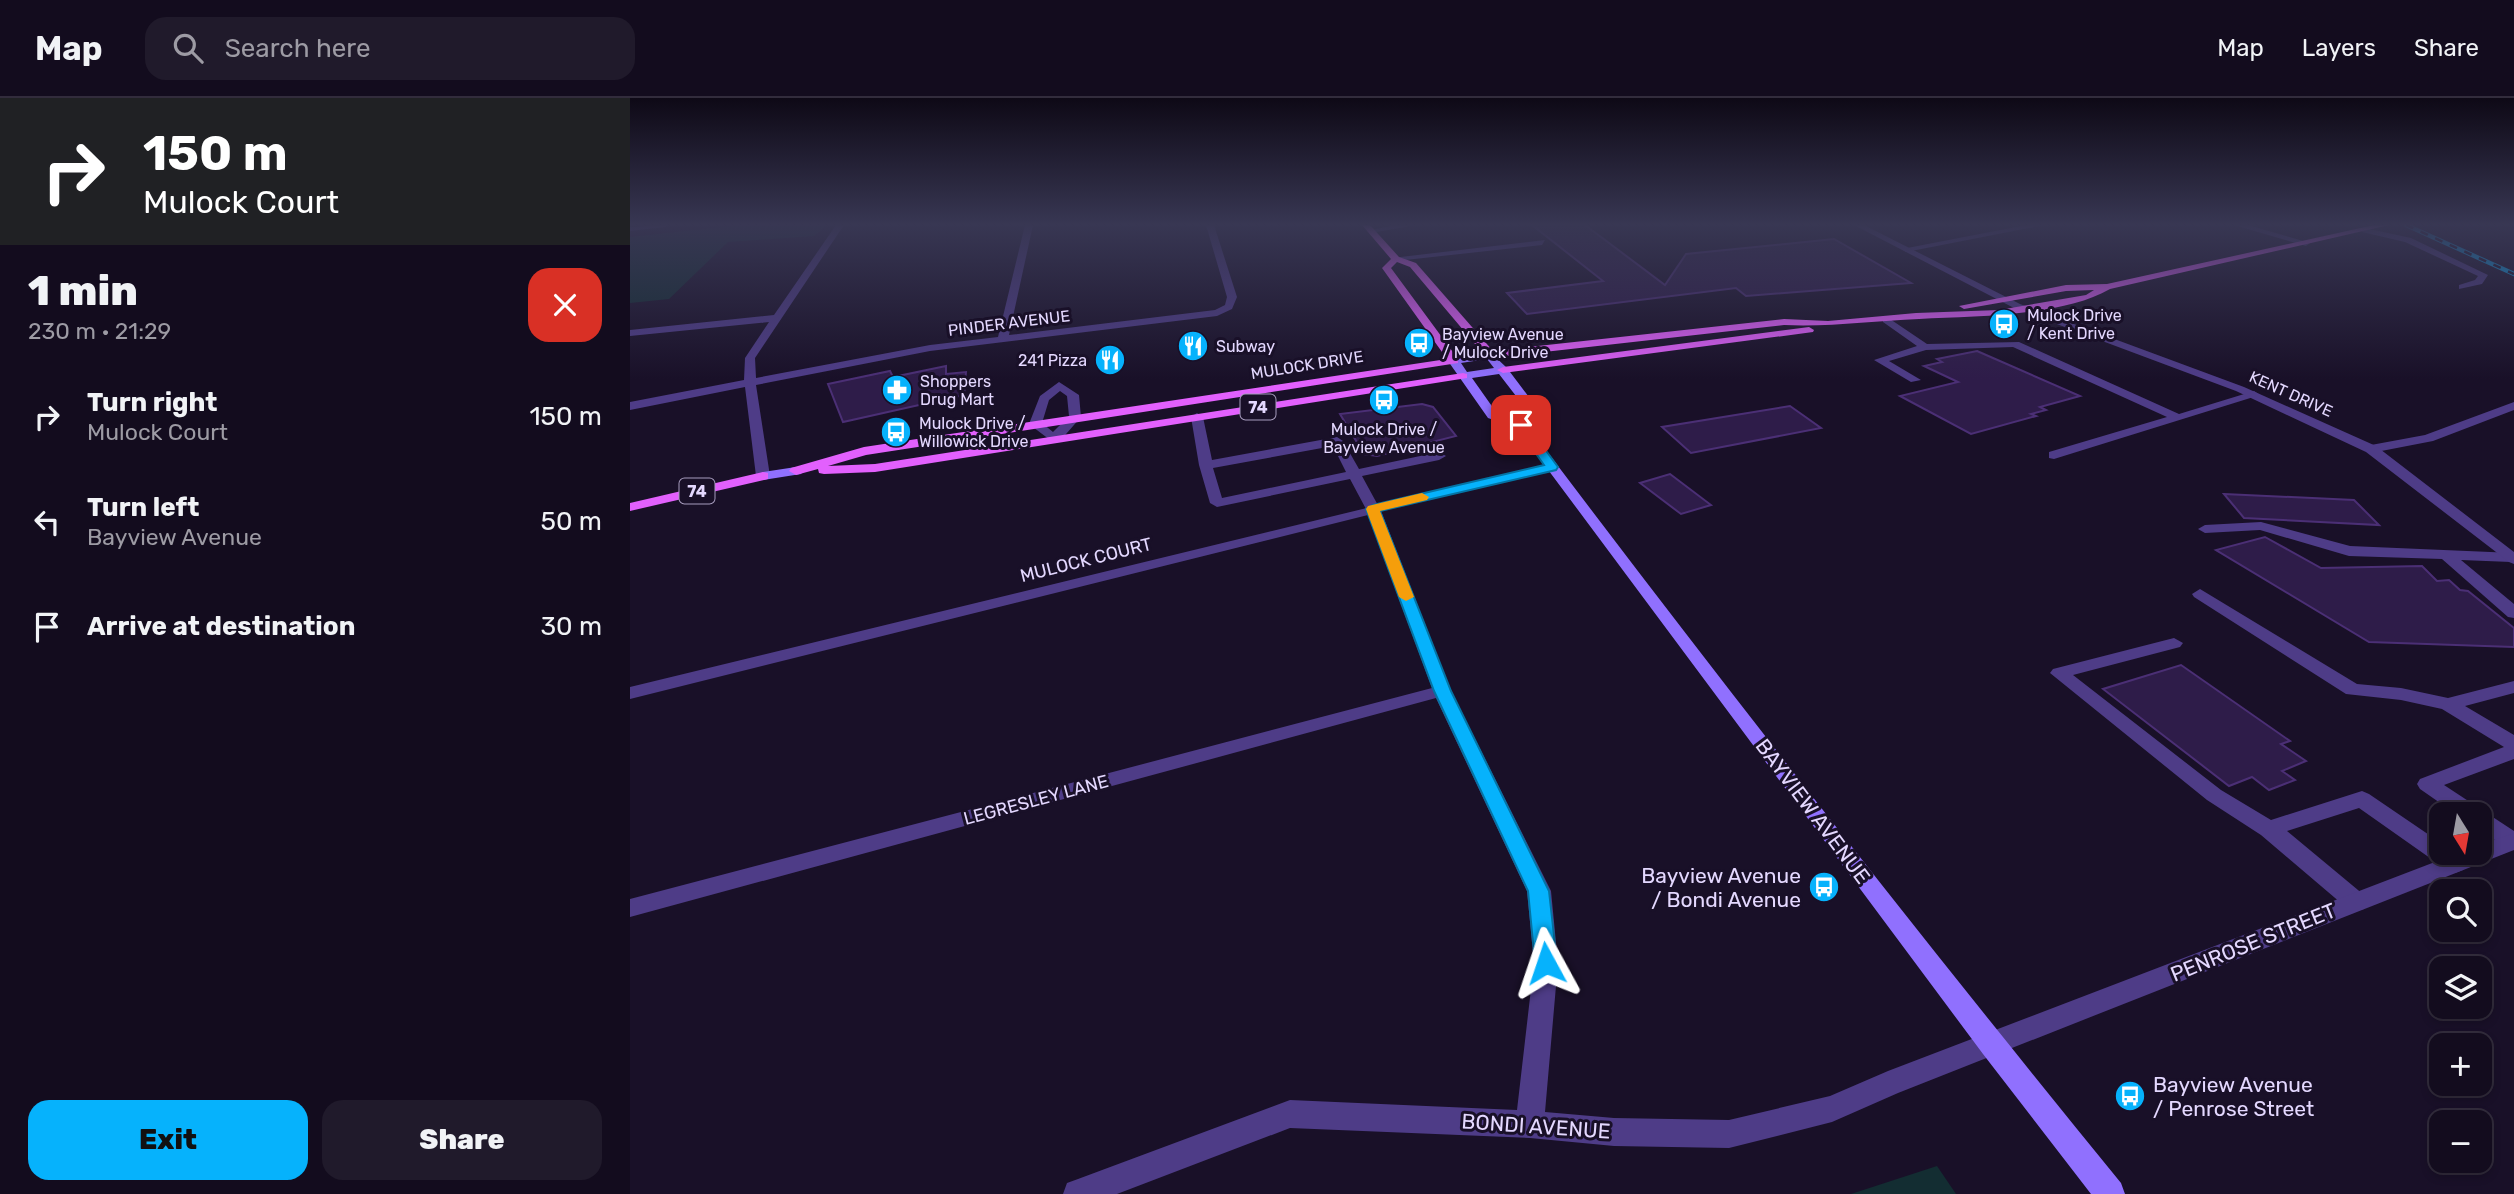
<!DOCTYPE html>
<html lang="en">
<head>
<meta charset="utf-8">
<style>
	:root { --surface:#130c1e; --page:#201a2b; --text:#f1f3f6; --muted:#9d9ba4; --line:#322c3c; --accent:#06b2fc }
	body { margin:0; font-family:Rubik,sans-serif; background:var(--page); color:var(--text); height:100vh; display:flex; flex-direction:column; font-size:26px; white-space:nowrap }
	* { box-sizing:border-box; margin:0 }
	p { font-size:23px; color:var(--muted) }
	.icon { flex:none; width:38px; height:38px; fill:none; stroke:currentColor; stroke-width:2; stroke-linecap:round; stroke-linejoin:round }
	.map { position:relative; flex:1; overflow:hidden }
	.details { display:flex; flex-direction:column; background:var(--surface); width:630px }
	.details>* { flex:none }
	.guide { background:#202124; color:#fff; overflow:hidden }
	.needle { width:46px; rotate:169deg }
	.controls { position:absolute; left:1799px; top:704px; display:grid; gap:14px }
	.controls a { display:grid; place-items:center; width:63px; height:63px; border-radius:14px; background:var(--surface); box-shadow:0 4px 10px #0003,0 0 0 2px var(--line); font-size:35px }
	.pin { position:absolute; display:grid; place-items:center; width:60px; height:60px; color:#fff; margin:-30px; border-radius:14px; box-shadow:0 4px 10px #0006 }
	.me { position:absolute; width:77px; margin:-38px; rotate:355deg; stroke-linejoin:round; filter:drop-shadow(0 0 5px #0008) }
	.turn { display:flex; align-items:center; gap:24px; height:147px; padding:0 28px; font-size:32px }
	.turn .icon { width:91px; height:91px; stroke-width:2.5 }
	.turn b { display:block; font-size:49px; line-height:60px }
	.round { display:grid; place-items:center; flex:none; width:74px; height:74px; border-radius:21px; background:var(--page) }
	.overview { display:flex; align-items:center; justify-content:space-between; height:119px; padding:0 28px }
	h1 { font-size:42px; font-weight:800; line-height:52px }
	.action { display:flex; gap:14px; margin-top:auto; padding:14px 28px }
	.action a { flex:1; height:80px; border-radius:21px; background:var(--accent); color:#111; font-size:28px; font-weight:800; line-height:80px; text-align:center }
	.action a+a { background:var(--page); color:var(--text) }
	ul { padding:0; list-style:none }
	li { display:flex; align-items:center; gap:21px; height:105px; padding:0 28px }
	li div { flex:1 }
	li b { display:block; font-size:26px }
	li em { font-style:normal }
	header { display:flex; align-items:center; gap:42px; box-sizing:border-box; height:98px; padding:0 35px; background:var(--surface); border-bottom:2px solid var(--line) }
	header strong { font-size:33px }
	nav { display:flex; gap:38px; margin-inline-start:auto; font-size:24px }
	.search { width:490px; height:63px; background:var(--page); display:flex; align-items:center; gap:18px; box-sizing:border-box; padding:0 24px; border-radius:21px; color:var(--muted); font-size:26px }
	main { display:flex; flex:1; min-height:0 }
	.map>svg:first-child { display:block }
	.green { fill:#132d32 }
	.building { fill:#2e1c49; stroke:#4b2f75; stroke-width:2 }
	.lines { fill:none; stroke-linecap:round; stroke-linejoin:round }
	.service { fill:#4e3c87; fill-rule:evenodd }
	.minor { fill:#4e3c87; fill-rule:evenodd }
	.secondary { fill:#9070fe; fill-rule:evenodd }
	.primary { fill:#e260fd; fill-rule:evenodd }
	.rail-casing { stroke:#06b2fc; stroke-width:4.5 }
	.rail { stroke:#191028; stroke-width:2.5; stroke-dasharray:8; stroke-linecap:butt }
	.route { fill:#06b2fc; stroke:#0474a4; stroke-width:2 }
	.slow { fill:#f59e0b }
	.labels { text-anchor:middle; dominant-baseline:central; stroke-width:6; stroke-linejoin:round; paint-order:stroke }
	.far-poi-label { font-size:16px; fill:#e4d8ff; stroke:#191028; text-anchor:start }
	.far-street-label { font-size:16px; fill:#e4d8ff; stroke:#191028 }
	.shield { fill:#191028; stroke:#a79cbe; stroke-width:2 }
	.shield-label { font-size:16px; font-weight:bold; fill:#e4d8ff }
	.street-label { font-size:18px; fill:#e4d8ff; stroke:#191028 }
	.near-street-label { font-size:21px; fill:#e4d8ff; stroke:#191028 }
	.near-poi-label { font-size:21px; fill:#e4d8ff; stroke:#191028; text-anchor:end }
</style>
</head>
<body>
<header>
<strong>Map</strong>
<div class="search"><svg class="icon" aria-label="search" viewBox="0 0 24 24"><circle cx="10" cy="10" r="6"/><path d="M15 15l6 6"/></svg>Search here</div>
<nav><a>Map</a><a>Layers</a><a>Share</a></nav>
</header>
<main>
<section class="details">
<div class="guide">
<div class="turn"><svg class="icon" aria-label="right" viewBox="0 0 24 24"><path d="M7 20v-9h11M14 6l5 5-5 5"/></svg><div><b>150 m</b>Mulock Court</div></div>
</div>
<div class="overview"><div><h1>1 min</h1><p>230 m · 21:29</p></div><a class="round" style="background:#d93025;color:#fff"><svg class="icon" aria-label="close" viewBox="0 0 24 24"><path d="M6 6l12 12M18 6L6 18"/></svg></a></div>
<ul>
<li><svg class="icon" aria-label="right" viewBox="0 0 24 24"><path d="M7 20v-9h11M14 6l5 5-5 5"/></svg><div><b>Turn right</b><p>Mulock Court</p></div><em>150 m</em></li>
<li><svg class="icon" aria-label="left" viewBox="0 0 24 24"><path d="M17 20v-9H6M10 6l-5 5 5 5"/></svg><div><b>Turn left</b><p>Bayview Avenue</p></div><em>50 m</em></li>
<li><svg class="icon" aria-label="arrive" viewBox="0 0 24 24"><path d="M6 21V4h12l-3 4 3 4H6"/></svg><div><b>Arrive at destination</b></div><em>30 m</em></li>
</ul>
<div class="action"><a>Exit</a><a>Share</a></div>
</section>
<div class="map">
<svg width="1884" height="1096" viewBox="0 0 1884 1096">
	<rect width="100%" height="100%" fill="#191028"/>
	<g class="green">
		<polygon points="110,127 197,127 184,138 98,144 39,201 0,205 0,139"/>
		<polygon points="1307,1068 1326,1096 1221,1096"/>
	</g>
	<g class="building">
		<polygon points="902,127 955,127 1035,187 1056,156 1204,141 1281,185 1116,198 1106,190 897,216 877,195 973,183"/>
		<polygon points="1347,253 1363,260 1450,298 1410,309 1416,312 1401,316 1406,318 1341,336 1270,298 1328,284 1294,268 1312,264 1307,261"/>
		<polygon points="316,268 316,276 336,274 334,297 213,324 198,286 260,273 263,279"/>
		<polygon points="792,306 803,309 826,338 747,358 734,356 710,316"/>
		<polygon points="1160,308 1191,330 1061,355 1032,329"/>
		<polygon points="1040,376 1081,407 1051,416 1010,385"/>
		<polygon points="1594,396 1724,402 1749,427 1614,420"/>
		<polygon points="1635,439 1691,470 1792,468 1807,483 1819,482 1830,492 1838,493 1884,530 1884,549 1739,544 1586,452"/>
		<polygon points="1551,567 1660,643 1651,646 1676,663 1652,673 1665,682 1639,692 1622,679 1599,688 1473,591"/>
	</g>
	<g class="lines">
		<g class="service">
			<polygon points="39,127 35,129 0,133 0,129"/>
			<polygon points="765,127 786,127 741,135 737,133"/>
			<polygon points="1396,127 1414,127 1276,154 1272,151"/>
			<polygon points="1604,127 1618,127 1680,145 1676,148"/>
			<polygon points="1735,130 1781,140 1858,177 1852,186 1829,191 1829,187 1845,182 1848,178 1775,144 1732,134"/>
			<polygon points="915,142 912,147 766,163 762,160"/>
			<polygon points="1257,219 1297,246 1389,244 1549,316 1624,293 1630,297 1424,361 1419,360 1419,354 1537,319 1383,249 1296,252 1259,263 1291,282 1281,284 1244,262 1287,248 1253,224 1253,220"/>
			<path d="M 429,284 L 449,297 L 451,319 L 429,344 L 424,345 L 399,326 L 410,298 ZM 430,293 L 437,298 L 439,318 L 423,334 L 412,325 L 419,302 Z"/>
			<polygon points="1884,304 1884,312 1803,343 1741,355 1734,351 1741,347 1795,337"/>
			<path d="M 567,315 L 573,319 L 582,362 L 707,339 L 713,343 L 729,371 L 809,354 L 816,358 L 809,362 L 732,378 L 750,411 L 743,415 L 736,411 L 720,381 L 587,409 L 580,405 L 569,367 L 561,319 ZM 703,348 L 716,374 L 592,400 L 583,370 Z"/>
			<polygon points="1631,424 1720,448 1884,455 1884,463 1881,464 1831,462 1884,506 1884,520 1878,519 1812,461 1719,458 1630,432 1575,435 1568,431 1575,427"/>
			<polygon points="1570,491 1727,586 1771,590 1818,600 1884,583 1884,595 1835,608 1884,637 1884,661 1814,687 1884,733 1884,751 1875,749 1850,732 1850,716 1826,716 1790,691 1787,686 1790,681 1874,649 1812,611 1771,602 1716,596 1564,499 1562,496"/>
			<path d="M 1544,540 L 1553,545 L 1550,549 L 1443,577 L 1591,692 L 1641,722 L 1732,693 L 1739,696 L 1811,745 L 1811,754 C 1823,754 1830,755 1836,766 L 1833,772 L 1825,775 L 1817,772 L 1729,710 L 1657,733 L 1734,797 L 1738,804 L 1734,811 L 1726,813 L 1718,811 L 1631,737 L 1577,702 L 1420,575 L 1423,571 Z"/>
		</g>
		<g class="minor">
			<polygon points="206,127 214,127 125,260 126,280 300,247 368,239 395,127 403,127 379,237 585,212 595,207 597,199 576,127 584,127 607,199 602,211 587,218 300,253 126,287 140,378 133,382 126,378 115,289 0,312 0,304 114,282 115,260 139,224 0,238 0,232 144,217"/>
			<polygon points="1224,127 1234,127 1390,206 1614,289 1746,348 1884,454 1884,466 1879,464 1736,354 1606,293 1384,210"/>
			<polygon points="922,365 929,369 927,372 751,413 821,593 921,793 928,865 915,1014 984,1020 1099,1022 1200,998 1258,973 1831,754 1850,754 1850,747 1884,735 1884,752 1268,995 1202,1024 1099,1050 984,1048 900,1040 660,1030 487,1096 433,1096 437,1085 448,1081 660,1002 887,1012 904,865 897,793 806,600 0,819 0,801 802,590 738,417 0,601 0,589"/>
		</g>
		<g class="secondary">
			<path d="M 860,254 L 877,270 L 908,311 L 897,327 C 1090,583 1288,836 1491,1085 L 1495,1096 L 1461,1096 L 1353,956 L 887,330 L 858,320 L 818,263 ZM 857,261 L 864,270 L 837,274 L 831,265 ZM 869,276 L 896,311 L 888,322 L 866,314 L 842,280 Z"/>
			<polygon points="166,369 173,373 171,376 133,382 126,378 133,374"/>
		</g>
		<g class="primary">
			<path d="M 732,127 L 740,127 L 769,159 L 786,165 L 863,253 L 1154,221 L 1198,223 L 1286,215 L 1369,212 L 1456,197 L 1464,192 L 1436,193 L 1334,211 L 1329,208 L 1436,187 L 1477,186 L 1744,127 L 1759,127 L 1480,191 C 1431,219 1345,218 1289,221 C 1243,223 1200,229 1154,227 L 860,260 L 856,259 L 780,169 L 767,164 L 761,170 L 828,261 L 828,265 L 236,357 L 198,368 L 245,366 L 833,275 L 837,276 L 837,280 L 245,374 L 194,376 L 189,375 L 188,371 L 166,377 L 159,373 L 161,370 L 234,349 L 817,261 L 752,170 L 761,161 Z"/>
			<polygon points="1179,229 1184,232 1183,234 873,275 867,272 873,269"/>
			<polygon points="133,374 138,375 138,381 0,413 0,405"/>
		</g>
		<g class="rail-casing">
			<polyline id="rail" points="1776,127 1884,176"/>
		</g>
		<use href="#rail" class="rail"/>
	</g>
	<linearGradient id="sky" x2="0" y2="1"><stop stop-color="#0e0916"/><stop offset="0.45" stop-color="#383753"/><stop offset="1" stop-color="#383753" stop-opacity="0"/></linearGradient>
	<rect width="1884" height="281" fill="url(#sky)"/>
	<polygon class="route" points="887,324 895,324 928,369 926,372 750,413 821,593 919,793 927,865 924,871 916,874 908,871 905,865 898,793 804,593 736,411 743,407 914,367 886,327"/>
	<polygon class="slow" points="792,395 799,399 797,402 750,413 784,499 776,503 769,499 736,411 738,408"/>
	<defs>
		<g id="bus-disc" transform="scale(1.575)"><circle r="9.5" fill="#06b2fc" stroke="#191028"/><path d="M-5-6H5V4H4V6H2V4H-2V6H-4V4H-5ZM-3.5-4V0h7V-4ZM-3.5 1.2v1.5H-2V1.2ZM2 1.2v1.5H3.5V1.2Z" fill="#fff"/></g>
		<g id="restaurant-disc" transform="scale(1.575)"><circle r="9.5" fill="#06b2fc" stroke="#191028"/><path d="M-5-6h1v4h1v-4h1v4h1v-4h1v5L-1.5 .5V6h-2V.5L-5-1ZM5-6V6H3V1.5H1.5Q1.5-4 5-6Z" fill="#fff"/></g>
		<g id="pharmacy-disc" transform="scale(1.575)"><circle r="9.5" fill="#06b2fc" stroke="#191028"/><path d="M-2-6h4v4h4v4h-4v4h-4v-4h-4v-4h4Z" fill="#fff"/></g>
	</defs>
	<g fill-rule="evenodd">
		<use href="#bus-disc" x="1374" y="226"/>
		<use href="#bus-disc" x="789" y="245"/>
		<use href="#restaurant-disc" x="563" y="248"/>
		<use href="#restaurant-disc" x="480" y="262"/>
		<use href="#pharmacy-disc" x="267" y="292"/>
		<use href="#bus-disc" x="754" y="302"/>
		<use href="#bus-disc" x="266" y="334"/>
		<use href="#bus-disc" x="1194" y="789"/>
		<use href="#bus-disc" x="1500" y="998"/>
	</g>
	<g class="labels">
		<g class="far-poi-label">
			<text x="1397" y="217">Mulock Drive<tspan x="1397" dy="18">/ Kent Drive</tspan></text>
			<text x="812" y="236">Bayview Avenue<tspan x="812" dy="18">/ Mulock Drive</tspan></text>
			<text x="586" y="248">Subway</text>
			<text x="457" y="262" text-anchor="end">241 Pizza</text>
			<text x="290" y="283">Shoppers<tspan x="290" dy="18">Drug Mart</tspan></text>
			<text x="289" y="325">Mulock Drive /<tspan x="289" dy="18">Willowick Drive</tspan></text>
			<text x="754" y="331" text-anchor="middle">Mulock Drive /<tspan x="754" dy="18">Bayview Avenue</tspan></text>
		</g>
		<g class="far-street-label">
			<text transform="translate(379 225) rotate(-7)">PINDER AVENUE</text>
			<text transform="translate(677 267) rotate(-9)">MULOCK DRIVE</text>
			<text transform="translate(1661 296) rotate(24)">KENT DRIVE</text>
		</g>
		<g class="shield">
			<rect x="610.5" y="296.5" width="35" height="25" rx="5"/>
			<rect x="49.5" y="380.5" width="35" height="25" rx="5"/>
		</g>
		<g class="shield-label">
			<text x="628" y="309">74</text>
			<text x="67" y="393">74</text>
		</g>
		<g class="street-label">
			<text transform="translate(456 462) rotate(-14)">MULOCK COURT</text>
			<text transform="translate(406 702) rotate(-15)">LEGRESLEY LANE</text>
		</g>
		<g class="near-street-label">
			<text transform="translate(1183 713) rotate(53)">BAYVIEW AVENUE</text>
			<text transform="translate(1623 844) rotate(-22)">PENROSE STREET</text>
			<text transform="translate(906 1028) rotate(4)">BONDI AVENUE</text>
		</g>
		<g class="near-poi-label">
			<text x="1171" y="777">Bayview Avenue<tspan x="1171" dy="24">/ Bondi Avenue</tspan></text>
			<text x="1523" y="986" text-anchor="start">Bayview Avenue<tspan x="1523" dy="24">/ Penrose Street</tspan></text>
		</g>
	</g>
</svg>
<div class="controls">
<a><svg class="needle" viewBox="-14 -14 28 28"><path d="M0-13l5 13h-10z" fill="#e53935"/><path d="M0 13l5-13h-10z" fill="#9d9ba4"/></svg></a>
<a><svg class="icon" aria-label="search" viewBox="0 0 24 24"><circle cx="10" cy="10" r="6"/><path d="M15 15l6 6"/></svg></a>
<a><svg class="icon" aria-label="layers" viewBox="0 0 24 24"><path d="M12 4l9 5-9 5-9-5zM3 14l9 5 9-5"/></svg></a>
<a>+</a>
<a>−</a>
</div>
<div class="pin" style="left:891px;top:327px;background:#d93025"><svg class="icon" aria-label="arrive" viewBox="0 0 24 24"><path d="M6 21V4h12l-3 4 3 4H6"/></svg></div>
<svg class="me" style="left:916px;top:865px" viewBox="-20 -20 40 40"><path d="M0-17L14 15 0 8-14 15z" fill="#06b2fc" stroke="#fff" stroke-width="4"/></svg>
</div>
</main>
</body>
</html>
